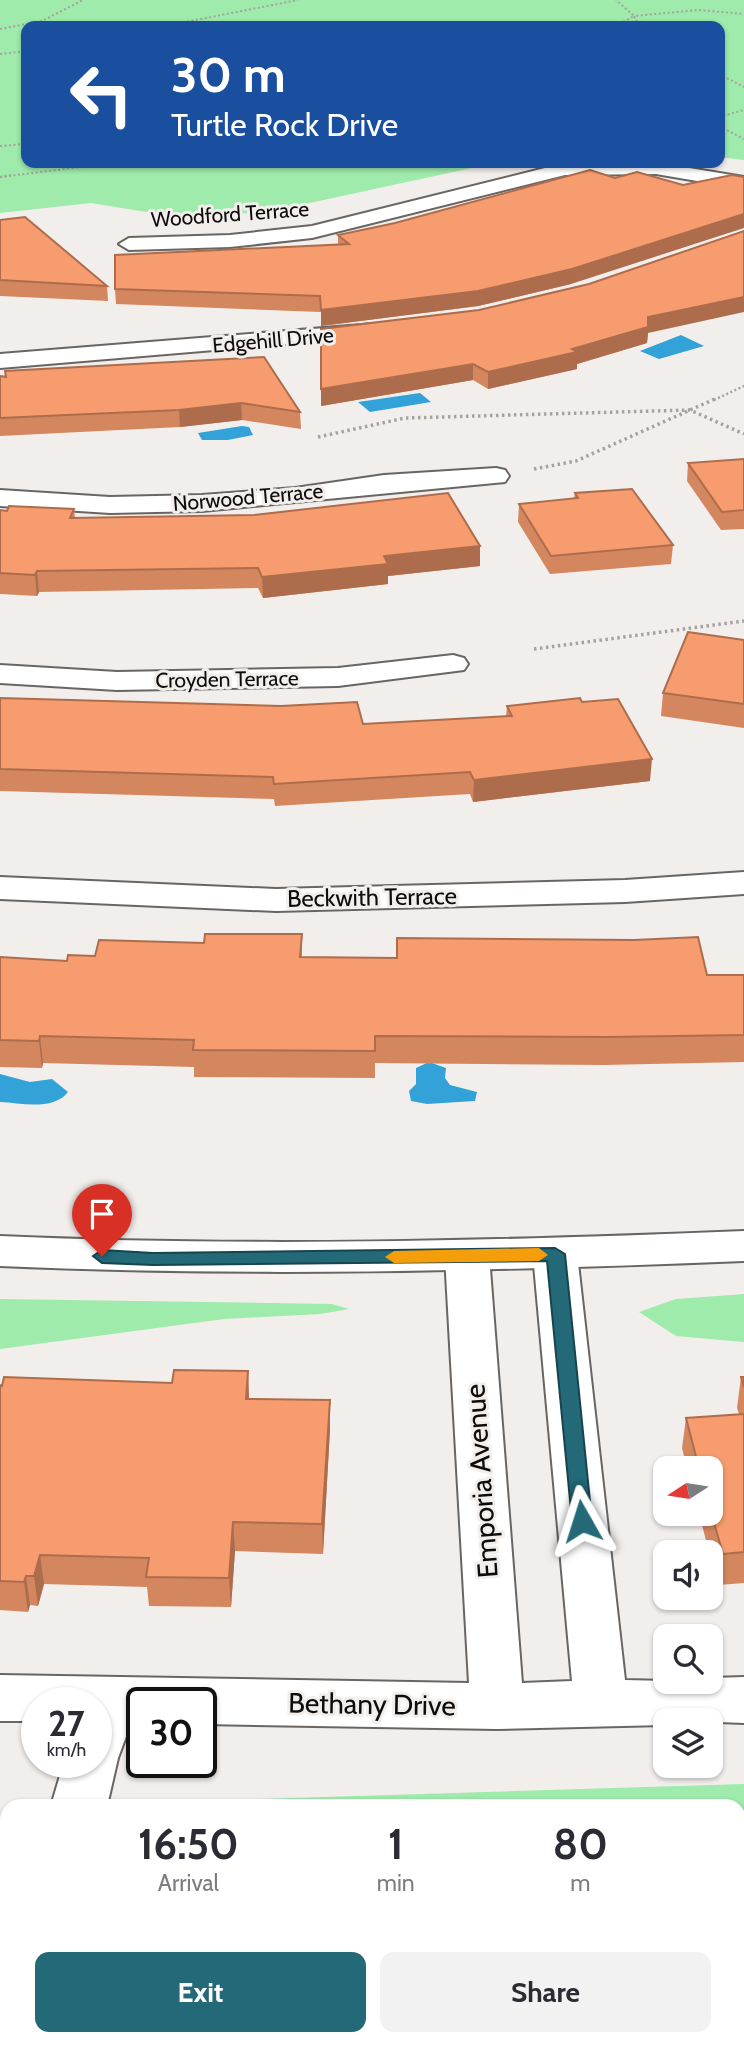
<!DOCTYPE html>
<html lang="en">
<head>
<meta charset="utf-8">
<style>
	:root { --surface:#fff; --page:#f2f2f3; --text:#2b2b33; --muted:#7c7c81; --accent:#236978 }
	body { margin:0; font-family:Cabin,sans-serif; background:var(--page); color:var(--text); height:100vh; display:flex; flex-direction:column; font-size:26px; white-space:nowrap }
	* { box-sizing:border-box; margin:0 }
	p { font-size:23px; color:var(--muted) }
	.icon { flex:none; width:38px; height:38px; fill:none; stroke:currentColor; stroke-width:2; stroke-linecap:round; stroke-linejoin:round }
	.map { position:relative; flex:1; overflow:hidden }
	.panel { position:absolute; left:0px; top:1799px; width:746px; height:247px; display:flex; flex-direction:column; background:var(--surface); border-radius:21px 21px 0 0; box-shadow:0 2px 5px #0004 }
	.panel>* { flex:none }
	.top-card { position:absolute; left:21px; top:21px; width:704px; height:147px; border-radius:14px; box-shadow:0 2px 5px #0004; background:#1a4fa0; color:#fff; overflow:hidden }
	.needle { width:46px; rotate:258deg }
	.fabs { position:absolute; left:653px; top:1456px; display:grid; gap:14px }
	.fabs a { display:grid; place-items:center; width:70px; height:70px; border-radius:14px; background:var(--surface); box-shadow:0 2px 5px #0004; font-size:35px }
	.speed { position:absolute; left:21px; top:1687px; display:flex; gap:14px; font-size:35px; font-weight:700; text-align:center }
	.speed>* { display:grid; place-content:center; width:91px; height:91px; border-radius:50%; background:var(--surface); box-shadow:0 2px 5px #0004; line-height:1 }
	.speed small { font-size:18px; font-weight:400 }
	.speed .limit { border:4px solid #111; border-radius:10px; background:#fff; color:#111 }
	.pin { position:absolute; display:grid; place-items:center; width:60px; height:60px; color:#fff; margin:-72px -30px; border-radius:50% 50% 50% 0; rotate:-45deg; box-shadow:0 0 7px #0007 }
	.pin .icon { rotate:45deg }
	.me { position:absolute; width:77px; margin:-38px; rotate:354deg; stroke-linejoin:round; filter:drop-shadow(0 0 5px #0008) }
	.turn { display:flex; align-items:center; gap:24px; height:147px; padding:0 35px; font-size:32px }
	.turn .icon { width:91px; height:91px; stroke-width:2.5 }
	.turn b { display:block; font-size:49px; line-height:60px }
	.eta { display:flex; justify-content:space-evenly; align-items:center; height:119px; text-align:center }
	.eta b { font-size:42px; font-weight:700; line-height:49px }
	.cta { display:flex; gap:14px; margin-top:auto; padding:14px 35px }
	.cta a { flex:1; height:80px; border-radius:14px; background:var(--accent); color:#fff; font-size:28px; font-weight:700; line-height:80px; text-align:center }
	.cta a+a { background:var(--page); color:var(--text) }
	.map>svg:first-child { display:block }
	.green { fill:#9eebab }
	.water { fill:#32a2d8 }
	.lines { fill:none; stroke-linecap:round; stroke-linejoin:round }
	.minor-casing { stroke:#696563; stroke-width:4 }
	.tertiary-casing { stroke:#696563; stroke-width:4 }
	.path-far2 { stroke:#a5a2a1; stroke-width:2; stroke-dasharray:2 2.5; stroke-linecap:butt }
	.path-far1 { stroke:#a5a2a1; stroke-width:2.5; stroke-dasharray:2 2.5; stroke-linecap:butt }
	.path { stroke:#a5a2a1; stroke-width:3.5; stroke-dasharray:2.5 3.5; stroke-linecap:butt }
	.minor { fill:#fff; fill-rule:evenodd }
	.tertiary { fill:#fff; fill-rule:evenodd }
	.wall { fill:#d4865f }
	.shaded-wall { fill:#ad6d4d }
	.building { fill:#f79c6e; stroke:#ad6d4d; stroke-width:2 }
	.route { fill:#236978; stroke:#17444e; stroke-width:2 }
	.slow { fill:#f59e0b }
	.labels { text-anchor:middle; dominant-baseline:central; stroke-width:6; stroke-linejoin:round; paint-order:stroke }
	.far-street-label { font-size:21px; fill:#0e0d0c; stroke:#f2eeec }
	.street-label { font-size:24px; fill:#0e0d0c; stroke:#f2eeec }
	.near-street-label { font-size:28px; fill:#0e0d0c; stroke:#f2eeec }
</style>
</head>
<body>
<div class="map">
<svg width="744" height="2045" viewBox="0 0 744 2045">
	<rect width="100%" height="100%" fill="#f2eeec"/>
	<g class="green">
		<polygon points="0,0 744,0 744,160 719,157 719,26 26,26 26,163 495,163 268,212 177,217 91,203 0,213"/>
		<polygon points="744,1294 744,1342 676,1336 639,1312 676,1299"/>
		<polygon points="0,1299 332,1304 349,1309 320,1314 224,1319 0,1349"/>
		<polygon points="744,1784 744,2045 112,2045 114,2039 738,2039 738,1806 225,1806 261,1799"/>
	</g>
	<g class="water">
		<polygon points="681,335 704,346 659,359 640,351"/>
		<polygon points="420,393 431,402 370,412 358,402"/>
		<polygon points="242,426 249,427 253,435 228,440 202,440 198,433"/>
		<polygon points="429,1062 446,1068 445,1078 450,1085 477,1092 475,1101 427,1104 411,1101 409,1091 416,1084 416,1068"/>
		<path d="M 0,1074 L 30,1082 L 52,1079 L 68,1092 C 53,1111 22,1103 0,1102 Z"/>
	</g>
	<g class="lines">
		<g class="minor-casing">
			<g id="minor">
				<polygon points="565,163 659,163 744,177 744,189 656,174 565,175 312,238 230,247 129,250 119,244 129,238 230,235 312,226"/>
				<polygon points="374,324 382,326 385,331 382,336 0,368 0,354"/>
				<polygon points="496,468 505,470 509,476 505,482 202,511 110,513 0,506 0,490 110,497 202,495 295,488 384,475"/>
				<polygon points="453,655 464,658 468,664 464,670 338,686 117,690 0,683 0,665 117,672 338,668"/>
				<polygon points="744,872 744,894 625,902 276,911 0,899 0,877 276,889 625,880"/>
				<polygon points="555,1239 570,1243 577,1254 625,1680 710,1682 710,1678 744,1677 744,1723 665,1720 665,1725 497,1729 201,1724 201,1703 142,1703 142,1723 131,1723 118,1758 107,1806 51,1806 64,1762 96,1762 96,1703 37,1703 37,1721 0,1721 0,1675 469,1683 445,1256 452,1245 467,1241 482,1245 489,1256 522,1683 572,1681 533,1254 540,1243"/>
				<polygon points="7,2010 7,2039 40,2039 39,2045 0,2045 0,2013"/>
			</g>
		</g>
		<g class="tertiary-casing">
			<path id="tertiary" d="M 744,1231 L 744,1261 C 496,1271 248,1277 0,1266 L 0,1236 C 248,1247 496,1241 744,1231 Z"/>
		</g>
		<g class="path-far2">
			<polyline points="165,26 298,0"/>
			<polyline points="615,26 634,16 616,0"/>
			<polyline points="639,26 634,16 698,10 744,14"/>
			<polyline points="0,29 42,21 83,0"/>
			<polyline points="0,54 26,51"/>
			<polyline points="719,74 744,87"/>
			<polyline points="719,117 744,110"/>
			<polyline points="719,126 744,139"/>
			<polyline points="0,146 26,144"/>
			<polyline points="0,177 90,166 283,163"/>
		</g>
		<g class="path-far1">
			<polyline points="0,177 13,175"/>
			<polyline points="714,400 744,386"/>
		</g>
		<g class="path">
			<polyline points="318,437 405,418 690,410 744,434"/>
			<polyline points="534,469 576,461 717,398"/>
			<polyline points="534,649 744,621"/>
		</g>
		<use href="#minor" class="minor"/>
		<use href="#tertiary" class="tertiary"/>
	</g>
	<g class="wall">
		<polygon points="0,220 107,286 108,301 0,296"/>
		<polygon points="338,235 571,284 478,306 321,326 321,312 116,304 115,289 338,244"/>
		<polygon points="589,284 648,333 647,343 577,364 577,369 488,389 473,380 321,406 479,310"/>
		<polygon points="264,357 300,412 301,429 242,420 180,427 0,436 0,376"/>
		<polygon points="744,459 744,529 721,530 687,481 688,463"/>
		<polygon points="575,493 673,545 671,564 550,574 518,522 519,504 574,498"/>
		<polygon points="74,509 75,518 480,566 388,576 388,584 263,598 258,588 39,592 37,596 0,594 0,510"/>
		<polygon points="744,640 744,728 661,716 663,693"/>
		<polygon points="0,698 363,724 506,716 507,706 582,702 650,781 473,802 470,794 275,806 274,799 0,791"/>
		<polygon points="302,934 302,957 707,975 744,975 744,1062 604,1065 375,1063 375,1078 194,1077 194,1067 43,1063 42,1068 0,1067 0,957 67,961 95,956 204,943"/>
		<polygon points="248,1371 249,1399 330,1429 323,1554 235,1551 231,1607 149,1606 147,1587 44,1584 38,1606 30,1605 28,1612 0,1610 0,1385 172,1383"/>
		<polygon points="741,1377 744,1377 744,1583 718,1585 699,1514 710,1514 710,1468 687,1468 682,1448 686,1418 739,1414 737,1408"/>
	</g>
	<g class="shaded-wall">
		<polygon points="744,214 744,228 571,284 478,306 321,326 321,310"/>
		<polygon points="744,297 744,312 648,333 647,343 577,364 577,369 488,389 488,372 572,349 648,317"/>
		<polygon points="473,364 473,380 321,406 321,389"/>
		<polygon points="241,403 242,420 180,427 179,410"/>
		<polygon points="480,546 480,566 388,576 388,584 263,598 262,577 384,556"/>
		<polygon points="37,571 39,592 37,596 35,575"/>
		<polygon points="652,759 650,781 473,802 474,780"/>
		<polygon points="40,1036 43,1063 42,1068 39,1041"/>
		<polygon points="248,1371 249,1400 246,1399"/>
		<polygon points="330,1400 330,1429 323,1554 322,1524"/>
		<polygon points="233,1522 235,1551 231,1607 229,1578"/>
		<polygon points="40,1555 44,1584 38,1606 34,1576"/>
		<polygon points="26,1576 30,1605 28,1612 24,1582"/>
	</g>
	<g class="building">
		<polygon points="590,170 615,178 637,172 683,185 732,175 744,177 744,214 572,269 478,291 321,310 320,296 115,289 115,255 349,244 338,235 395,223"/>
		<polygon points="25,217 107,286 0,280 0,220"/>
		<polygon points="744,231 744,297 648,317 648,327 572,349 577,352 488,372 473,364 321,389 321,329 479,310 589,284"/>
		<polygon points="264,357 300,412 241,403 179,410 0,418 0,376 6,377 5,371"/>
		<polygon points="744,459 744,510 722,512 688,463"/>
		<polygon points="632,489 673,545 551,556 519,504 578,498 575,493"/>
		<polygon points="448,493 480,546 384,556 388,564 262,577 258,568 37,571 35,575 0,573 0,510 7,511 9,506 74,509 70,518 254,515"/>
		<polygon points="688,632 744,640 744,704 663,693"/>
		<polygon points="0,698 281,706 357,702 363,724 512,716 507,706 580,698 582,702 618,699 652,759 474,780 470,772 274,784 273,777 0,769"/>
		<polygon points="205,934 302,934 300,957 397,958 397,938 634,940 698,937 707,975 744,975 744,1035 607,1037 375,1036 375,1051 193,1050 194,1040 40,1036 39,1041 0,1040 0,957 67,961 68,955 95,956 99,940 204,943"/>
		<polygon points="174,1370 248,1371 246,1399 330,1400 322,1524 233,1522 229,1578 146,1577 149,1558 40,1555 34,1576 26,1576 24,1582 0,1581 0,1385 2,1386 4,1377 172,1383"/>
		<polygon points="741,1377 744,1377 744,1387"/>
		<polygon points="744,1414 744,1552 723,1554 710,1509 710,1468 699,1468 686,1418"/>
	</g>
	<polygon class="route" points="555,1248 565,1254 592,1521 589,1527 575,1527 572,1521 547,1261 153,1265 102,1263 93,1256 102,1250 153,1253"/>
	<polygon class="slow" points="539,1248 548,1255 539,1261 394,1263 385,1257 394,1251"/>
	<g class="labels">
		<g class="far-street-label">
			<text transform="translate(230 214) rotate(-4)">Woodford Terrace</text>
			<text transform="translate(273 340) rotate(-5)">Edgehill Drive</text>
			<text transform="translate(248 497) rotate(-5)">Norwood Terrace</text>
			<text transform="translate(227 679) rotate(-1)">Croyden Terrace</text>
		</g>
		<g class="street-label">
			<text transform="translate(372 897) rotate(-1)">Beckwith Terrace</text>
		</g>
		<g class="near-street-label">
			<text transform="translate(481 1481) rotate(-94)">Emporia Avenue</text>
			<text transform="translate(372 1704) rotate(1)">Bethany Drive</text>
		</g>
	</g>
</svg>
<div class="fabs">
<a><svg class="needle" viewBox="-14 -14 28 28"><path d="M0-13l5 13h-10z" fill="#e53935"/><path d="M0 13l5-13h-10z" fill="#7c7c81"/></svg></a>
<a><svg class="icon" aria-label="sound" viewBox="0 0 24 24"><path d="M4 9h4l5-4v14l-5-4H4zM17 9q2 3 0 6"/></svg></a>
<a><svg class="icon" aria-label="search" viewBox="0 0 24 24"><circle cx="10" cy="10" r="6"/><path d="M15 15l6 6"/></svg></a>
<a><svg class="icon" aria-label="layers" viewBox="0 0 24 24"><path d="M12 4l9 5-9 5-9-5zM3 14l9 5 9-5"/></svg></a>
</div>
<div class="speed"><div>27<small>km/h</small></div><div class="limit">30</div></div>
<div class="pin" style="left:102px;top:1256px;background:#d93025"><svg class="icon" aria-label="arrive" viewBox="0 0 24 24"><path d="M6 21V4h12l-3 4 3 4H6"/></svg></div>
<svg class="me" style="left:582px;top:1521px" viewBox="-20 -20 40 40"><path d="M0-17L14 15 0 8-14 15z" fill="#236978" stroke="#fff" stroke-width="4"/></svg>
<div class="top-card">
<div class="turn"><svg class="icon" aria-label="left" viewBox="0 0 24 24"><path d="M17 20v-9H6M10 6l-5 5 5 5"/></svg><div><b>30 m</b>Turtle Rock Drive</div></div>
</div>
<section class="panel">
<div class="eta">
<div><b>16:50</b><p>Arrival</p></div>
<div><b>1</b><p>min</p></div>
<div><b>80</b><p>m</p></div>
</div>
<div class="cta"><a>Exit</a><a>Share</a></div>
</section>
</div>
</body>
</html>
